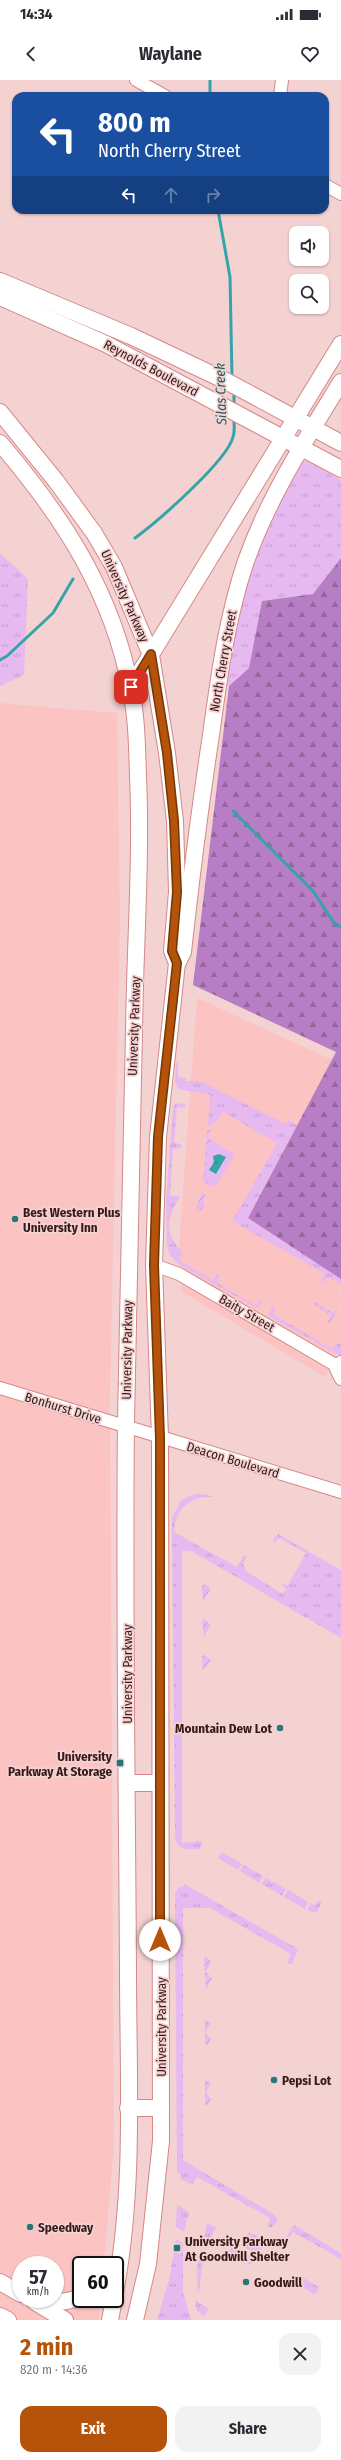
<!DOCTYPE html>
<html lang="en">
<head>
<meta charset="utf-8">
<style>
	:root { --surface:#fff; --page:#f2f2f3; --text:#2b2b33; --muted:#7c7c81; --accent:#b45309 }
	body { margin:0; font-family:"Fira Sans Condensed",sans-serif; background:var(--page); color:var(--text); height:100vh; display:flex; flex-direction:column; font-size:15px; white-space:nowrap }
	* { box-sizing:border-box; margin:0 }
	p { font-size:13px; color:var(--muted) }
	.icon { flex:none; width:22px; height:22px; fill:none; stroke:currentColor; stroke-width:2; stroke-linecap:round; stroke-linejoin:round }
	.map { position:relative; height:2240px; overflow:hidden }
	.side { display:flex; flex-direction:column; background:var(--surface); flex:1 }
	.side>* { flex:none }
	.banner { position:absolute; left:12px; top:12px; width:317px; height:122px; border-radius:12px; box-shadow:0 1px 3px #0004; background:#1a4fa0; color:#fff; overflow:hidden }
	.fabs { position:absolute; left:289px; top:146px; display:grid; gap:8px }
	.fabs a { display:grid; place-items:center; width:40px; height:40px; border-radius:8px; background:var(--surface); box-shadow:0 1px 3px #0004; font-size:20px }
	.speed { position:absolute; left:12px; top:2176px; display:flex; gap:8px; font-size:20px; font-weight:700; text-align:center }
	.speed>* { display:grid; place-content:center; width:52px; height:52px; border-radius:50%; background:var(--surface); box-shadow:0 1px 3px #0004; line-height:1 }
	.speed small { font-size:10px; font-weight:400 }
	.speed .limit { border:2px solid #111; border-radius:6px; background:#fff; color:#111 }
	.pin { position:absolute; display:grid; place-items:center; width:34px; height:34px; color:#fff; margin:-17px; border-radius:8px; box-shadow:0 2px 6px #0006 }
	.me { position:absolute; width:44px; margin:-22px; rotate:0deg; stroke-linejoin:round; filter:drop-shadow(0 0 3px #0008) }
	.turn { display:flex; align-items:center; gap:14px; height:84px; padding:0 20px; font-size:18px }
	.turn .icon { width:52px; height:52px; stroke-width:2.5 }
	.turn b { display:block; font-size:28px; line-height:34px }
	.lanes { display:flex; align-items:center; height:38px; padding:0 20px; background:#0003; justify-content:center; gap:20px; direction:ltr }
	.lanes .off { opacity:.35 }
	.round { display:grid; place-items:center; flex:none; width:42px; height:42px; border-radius:12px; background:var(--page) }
	.headline { display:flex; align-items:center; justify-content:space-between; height:68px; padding:0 20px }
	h1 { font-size:24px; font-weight:700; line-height:30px; color:var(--accent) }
	.button { display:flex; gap:8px; margin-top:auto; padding:8px 20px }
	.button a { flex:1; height:46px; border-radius:12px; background:var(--accent); color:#fff; font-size:16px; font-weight:700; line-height:46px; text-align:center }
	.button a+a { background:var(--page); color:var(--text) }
	.status { display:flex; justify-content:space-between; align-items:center; height:28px; padding:0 20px; background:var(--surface); direction:ltr }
	.status svg { height:11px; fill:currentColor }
	header { display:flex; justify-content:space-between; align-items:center; height:52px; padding:0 20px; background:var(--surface); font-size:18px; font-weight:700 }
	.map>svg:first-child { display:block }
	.built { fill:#fbc4c3; fill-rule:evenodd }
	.grass { fill:url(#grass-tufts) }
	.forest { fill:url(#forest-firs) }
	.garden { fill:url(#garden-furrows) }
	.pitch { fill:#e7b9f1 }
	.water { fill:url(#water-ripples) }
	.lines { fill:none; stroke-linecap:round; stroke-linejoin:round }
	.stream { stroke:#35a3a9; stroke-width:3 }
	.minor-casing { stroke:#d58888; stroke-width:14 }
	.major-casing { stroke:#d58888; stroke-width:18 }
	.minor { stroke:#fff; stroke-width:12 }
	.major { stroke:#fff; stroke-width:16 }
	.route-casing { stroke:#753606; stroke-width:10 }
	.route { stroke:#b45309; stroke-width:7 }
	.poi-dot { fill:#2b7579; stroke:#f4d2d1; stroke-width:1.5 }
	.labels { text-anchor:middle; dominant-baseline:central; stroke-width:3.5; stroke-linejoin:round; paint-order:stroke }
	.street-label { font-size:13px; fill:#381a1b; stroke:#f4d2d1 }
	.poi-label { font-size:13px; font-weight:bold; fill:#381a1b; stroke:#f4d2d1; text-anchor:start }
	.water-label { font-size:14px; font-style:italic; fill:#1e5a5d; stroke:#f4d2d1 }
</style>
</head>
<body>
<div class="status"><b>14:34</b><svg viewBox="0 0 49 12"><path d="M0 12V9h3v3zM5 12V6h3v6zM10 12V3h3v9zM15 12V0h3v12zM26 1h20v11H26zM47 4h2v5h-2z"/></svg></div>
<header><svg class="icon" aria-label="back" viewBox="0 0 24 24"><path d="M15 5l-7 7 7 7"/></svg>Waylane<svg class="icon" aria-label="heart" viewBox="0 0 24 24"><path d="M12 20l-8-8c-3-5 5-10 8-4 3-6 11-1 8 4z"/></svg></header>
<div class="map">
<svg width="341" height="2240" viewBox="0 0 341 2240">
	<defs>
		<pattern id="grass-tufts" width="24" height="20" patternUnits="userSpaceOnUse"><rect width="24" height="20" fill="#e7b9f1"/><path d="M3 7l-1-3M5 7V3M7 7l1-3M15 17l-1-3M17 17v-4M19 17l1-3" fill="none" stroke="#c79ece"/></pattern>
		<pattern id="forest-firs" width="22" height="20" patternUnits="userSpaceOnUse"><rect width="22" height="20" fill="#b77dc5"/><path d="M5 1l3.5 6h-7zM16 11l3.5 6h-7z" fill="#96669f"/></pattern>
		<pattern id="garden-furrows" width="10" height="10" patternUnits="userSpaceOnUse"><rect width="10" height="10" fill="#e7b9f1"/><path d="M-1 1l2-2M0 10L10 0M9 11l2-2" fill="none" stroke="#c79ece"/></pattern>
		<pattern id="water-ripples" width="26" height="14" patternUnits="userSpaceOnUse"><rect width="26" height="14" fill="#35a3a9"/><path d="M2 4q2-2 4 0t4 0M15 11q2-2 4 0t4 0" fill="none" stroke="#2e8489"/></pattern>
	</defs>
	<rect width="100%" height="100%" fill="#f4d2d1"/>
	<g class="built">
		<path d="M 0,623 L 117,633 L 120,841 L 110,1319 L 114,2064 L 104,2185 L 81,2185 L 81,2219 L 101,2219 L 99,2240 L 0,2240 ZM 21,2185 L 55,2185 L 55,2219 L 21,2219 Z"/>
		<polygon points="197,918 339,983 341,1269 325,1297 182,1212 178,1179"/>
	</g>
	<g class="grass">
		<path d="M 306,381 L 341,400 L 341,478 L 313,514 L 262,521 L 249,588 L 229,606 L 225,606 C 232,566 239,525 251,487 C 262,450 282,416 301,383 Z"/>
		<polygon points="0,473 28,499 24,595 0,606"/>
		<polygon points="178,982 178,997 186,998 186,1001 200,1001 286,1044 289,1040 297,1045 248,1138 341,1199 341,1204 329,1197 322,1203 321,1202 325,1194 232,1141 277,1063 223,1032 216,1043 213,1042 208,1048 210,1015 178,1009 175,1001 176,983"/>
		<path d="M 177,1023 L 185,1024 L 186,1027 L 177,1028 L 174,1062 L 182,1065 L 181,1068 L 173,1069 L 170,1115 L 180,1117 C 166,1138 164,1155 183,1172 L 179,1180 L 213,1200 L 217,1194 L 220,1194 L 217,1203 L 255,1225 L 261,1219 L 262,1222 L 257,1228 L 177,1183 L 169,1173 L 167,1164 L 166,1120 L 173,1027 Z"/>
		<polygon points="273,1225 276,1228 273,1234 332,1269 336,1263 341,1264 341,1276 270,1237 269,1234"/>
		<path d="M 198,1413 L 214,1417 C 191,1415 175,1429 174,1452 L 237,1487 L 244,1475 L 247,1477 L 243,1483 L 246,1491 L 283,1514 L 286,1509 L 281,1504 L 288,1505 L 306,1473 L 279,1458 L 274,1463 L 273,1460 L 278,1454 L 341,1490 L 341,1558 L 200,1476 L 191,1471 L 182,1471 L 182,1763 L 203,1761 L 200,1769 C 188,1770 179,1771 175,1759 L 172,1438 L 181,1420 Z"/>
		<polygon points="222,1772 242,1784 238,1790 218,1778"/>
		<polygon points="244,1785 263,1796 259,1803 240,1791"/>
		<polygon points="266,1798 286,1809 282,1816 262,1804"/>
		<polygon points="183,1803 298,1869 292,1884 289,1884 287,1882 291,1874 210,1828 183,1828 183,2080 275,2135 278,2141 271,2148 268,2146 270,2138 197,2097 193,2105 180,2099 181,2095 177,2091 175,1814 178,1808 184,1806"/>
		<polygon points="288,1810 308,1822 305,1829 284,1817"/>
		<polygon points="319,1820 322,1822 316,1833 307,1830 311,1823 315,1826"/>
		<polygon points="177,2125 189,2132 184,2152 176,2147"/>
		<polygon points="207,2143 216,2148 206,2164 203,2162"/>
		<polygon points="294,2145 341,2173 341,2179 293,2152 290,2157 286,2157"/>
		<polygon points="249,2152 266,2161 258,2175 246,2168 242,2163"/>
		<polygon points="176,2159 183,2163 183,2212 191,2240 157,2240 169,2200"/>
		<polygon points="232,2166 254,2179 251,2185 229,2172"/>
		<polygon points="200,2174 204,2175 198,2216 197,2187"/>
		<polygon points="302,2197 319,2207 315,2215 298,2204"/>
		<polygon points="195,2220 209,2229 204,2236 197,2231"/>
	</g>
	<polygon class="forest" points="341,478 341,1199 248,1138 336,972 193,905 229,606 249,588 262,521 313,514"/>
	<g class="garden">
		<polygon points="211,1049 208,1058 213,1061 208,1070 205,1101 210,1105 209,1106 203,1102 207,1051"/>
		<polygon points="202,1112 206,1116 202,1122 205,1123 201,1131 196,1128"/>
		<polygon points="314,1221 333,1233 339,1226 330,1244 328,1242 331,1235 313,1224"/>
		<polygon points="204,1504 211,1508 203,1521 202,1506"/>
		<polygon points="204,1539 211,1545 204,1556 202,1541"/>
		<polygon points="204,1575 211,1580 203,1591 202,1577"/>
		<polygon points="206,1877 211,1881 206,1892 212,1898 206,1909 204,1878"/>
		<polygon points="205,1940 211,1943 205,1953 211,1959 207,1966 205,1964"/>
		<polygon points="205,2000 211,2003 206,2013 211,2019 207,2026 205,2024"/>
	</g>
	<polygon class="pitch" points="213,1061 235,1074 215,1107 205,1102 208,1070"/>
	<polygon class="water" points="219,1074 226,1077 216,1094 209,1090 214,1082 213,1076"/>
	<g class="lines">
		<g class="stream">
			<polyline points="210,16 210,0"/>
			<polyline points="218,130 230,197 232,298"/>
			<polyline points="234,325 234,311"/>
			<path d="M 135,458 C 157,442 227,381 233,357 C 235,352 234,345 234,339"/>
			<polyline points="0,580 7,576 53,533 73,499"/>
			<polyline points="233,731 313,811 334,843 341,847"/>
		</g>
		<g class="minor-casing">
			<g id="minor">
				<polyline points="136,0 165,16"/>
				<polyline points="280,16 282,0"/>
				<polyline points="325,105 341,114"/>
				<polyline points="154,1185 179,1194 337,1286"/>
				<polyline points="341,1282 336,1289 341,1299"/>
				<polyline points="0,1308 341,1412"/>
			</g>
		</g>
		<g class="major-casing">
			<g id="major">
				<polyline points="0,201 131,256 226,301 341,363"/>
				<polyline points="0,217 106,264 341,389"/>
				<polyline points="0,332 56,401 94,453 114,487 151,575 167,673 175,741 177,812 172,871 177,883 158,1057 154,1185 160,1358 161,2061 148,2184 135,2240"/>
				<path d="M 0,363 C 63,437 113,513 131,611 C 137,639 137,668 138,696 C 141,765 137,835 135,905 C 131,1050 128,1195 126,1341 C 124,1524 127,1708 128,1891 C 128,1996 135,2109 115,2212"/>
				<polyline points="131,607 341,264"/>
				<path d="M 178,882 L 183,872 C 191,799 200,727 211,655 C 219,596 227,537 246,481 C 269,416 306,359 341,302"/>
				<polyline points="127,1703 160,1703"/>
				<polyline points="128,2028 161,2028"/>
				<polyline points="0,2202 21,2214"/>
				<path d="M 34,2219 C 50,2224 65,2223 81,2217"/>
				<polyline points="35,2222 65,2240"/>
				<polyline points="0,2236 8,2240"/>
				<polyline points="110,2240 114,2219"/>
			</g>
		</g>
		<use href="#minor" class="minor"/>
		<use href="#major" class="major"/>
	</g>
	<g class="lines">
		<g class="route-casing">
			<polyline id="route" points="131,607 151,574 167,673 174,741 177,812 172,871 177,883 158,1057 154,1185 160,1358 160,1860"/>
		</g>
		<use href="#route" class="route"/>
	</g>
	<g class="poi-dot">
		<circle cx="15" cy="1139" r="4"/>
		<circle cx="280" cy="1648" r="4"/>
		<rect x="116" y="1679" width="8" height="8" rx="2"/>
		<circle cx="274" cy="2000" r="4"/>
		<circle cx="30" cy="2147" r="4"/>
		<rect x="173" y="2164" width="8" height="8" rx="2"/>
		<circle cx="246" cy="2202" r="4"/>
	</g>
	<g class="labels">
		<g class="street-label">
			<text transform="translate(151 288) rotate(28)">Reynolds Boulevard</text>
			<text transform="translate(125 516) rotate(66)">University Parkway</text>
			<text transform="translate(223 581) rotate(-80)">North Cherry Street</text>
			<text transform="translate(134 946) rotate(-88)">University Parkway</text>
			<text transform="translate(247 1233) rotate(30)">Baity Street</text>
			<text transform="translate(127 1270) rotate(-89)">University Parkway</text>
			<text transform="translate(63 1328) rotate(17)">Bonhurst Drive</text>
			<text transform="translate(233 1380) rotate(17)">Deacon Boulevard</text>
			<text transform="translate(127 1594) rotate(-90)">University Parkway</text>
			<text transform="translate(161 1947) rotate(-90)">University Parkway</text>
		</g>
		<g class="poi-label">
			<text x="23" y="1132">Best Western Plus<tspan x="23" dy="15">University Inn</tspan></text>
			<text x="272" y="1648" text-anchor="end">Mountain Dew Lot</text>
			<text x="112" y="1676" text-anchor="end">University<tspan x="112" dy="15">Parkway At Storage</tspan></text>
			<text x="282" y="2000">Pepsi Lot</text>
			<text x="38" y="2147">Speedway</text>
			<text x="185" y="2161">University Parkway<tspan x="185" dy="15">At Goodwill Shelter</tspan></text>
			<text x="254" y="2202">Goodwill</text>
		</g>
		<g class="water-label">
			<text transform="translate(221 314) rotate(-92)">Silas Creek</text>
		</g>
	</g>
</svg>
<div class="fabs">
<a><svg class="icon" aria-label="sound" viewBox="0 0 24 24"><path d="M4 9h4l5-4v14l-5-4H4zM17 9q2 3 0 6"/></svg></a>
<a><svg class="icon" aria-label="search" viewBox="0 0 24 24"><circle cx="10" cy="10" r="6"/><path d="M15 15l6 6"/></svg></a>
</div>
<div class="speed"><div>57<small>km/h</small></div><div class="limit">60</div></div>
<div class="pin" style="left:131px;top:607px;background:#d93025"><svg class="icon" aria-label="arrive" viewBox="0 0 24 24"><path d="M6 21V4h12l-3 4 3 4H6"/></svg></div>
<svg class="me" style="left:160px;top:1860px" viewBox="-20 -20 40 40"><circle r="19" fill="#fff"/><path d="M0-13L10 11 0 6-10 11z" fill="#b45309"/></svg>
<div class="banner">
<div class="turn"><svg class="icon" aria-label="left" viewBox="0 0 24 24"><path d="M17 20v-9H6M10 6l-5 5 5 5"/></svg><div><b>800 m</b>North Cherry Street</div></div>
<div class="lanes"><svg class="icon" aria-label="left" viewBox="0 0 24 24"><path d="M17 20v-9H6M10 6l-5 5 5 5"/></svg><svg class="icon off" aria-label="ahead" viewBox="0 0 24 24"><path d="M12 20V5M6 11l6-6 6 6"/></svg><svg class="icon off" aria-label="right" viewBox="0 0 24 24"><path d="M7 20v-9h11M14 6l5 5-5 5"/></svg></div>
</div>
</div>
<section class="side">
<div class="headline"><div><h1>2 min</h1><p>820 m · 14:36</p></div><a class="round"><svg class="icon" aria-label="close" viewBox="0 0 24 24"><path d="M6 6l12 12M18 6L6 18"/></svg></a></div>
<div class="button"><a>Exit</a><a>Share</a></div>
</section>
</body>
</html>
